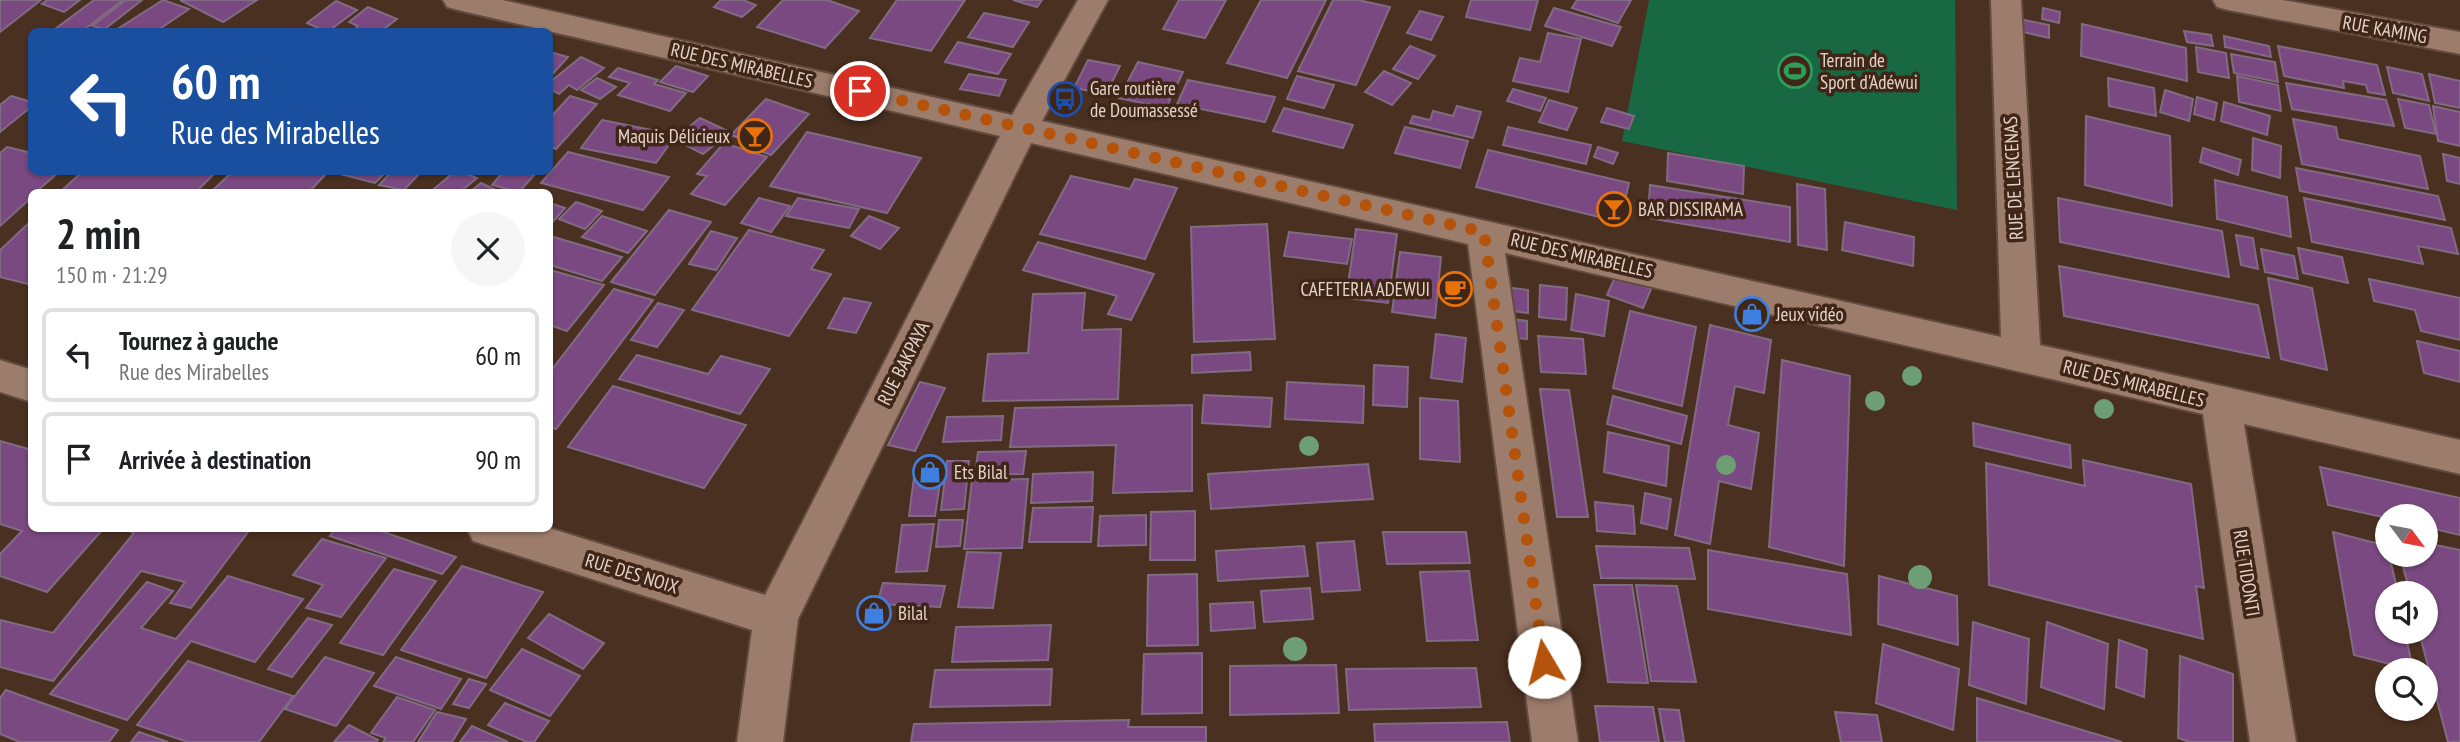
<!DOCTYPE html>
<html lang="fr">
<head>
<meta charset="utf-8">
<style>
	:root { --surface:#fff; --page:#f6f6f6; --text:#202124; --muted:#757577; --line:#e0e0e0 }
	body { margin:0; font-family:"PT Sans Narrow",sans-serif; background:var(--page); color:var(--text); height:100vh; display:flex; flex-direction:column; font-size:26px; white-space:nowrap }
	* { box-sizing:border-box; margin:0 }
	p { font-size:23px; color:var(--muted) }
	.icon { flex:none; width:38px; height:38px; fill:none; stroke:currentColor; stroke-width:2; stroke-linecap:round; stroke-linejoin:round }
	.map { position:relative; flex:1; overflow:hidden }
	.sheet { position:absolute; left:28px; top:189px; width:525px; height:343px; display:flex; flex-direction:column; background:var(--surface); border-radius:10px; box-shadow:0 2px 5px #0004 }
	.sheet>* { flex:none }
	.banner { position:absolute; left:28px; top:28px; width:525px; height:147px; border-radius:10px; box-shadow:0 2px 5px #0004; background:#1a4fa0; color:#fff; overflow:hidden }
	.needle { width:46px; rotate:122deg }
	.buttons { position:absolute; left:2375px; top:504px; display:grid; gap:14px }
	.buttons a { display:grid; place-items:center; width:63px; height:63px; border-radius:50%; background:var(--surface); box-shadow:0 2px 5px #0004; font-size:35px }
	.pin { position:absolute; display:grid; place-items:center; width:60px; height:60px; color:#fff; margin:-30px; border:4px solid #fff; border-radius:50%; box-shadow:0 2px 7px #0007 }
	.me { position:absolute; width:77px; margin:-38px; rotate:352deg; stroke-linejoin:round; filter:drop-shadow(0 0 5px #0008) }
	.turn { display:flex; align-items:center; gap:24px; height:147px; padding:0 28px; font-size:32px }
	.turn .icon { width:91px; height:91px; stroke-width:2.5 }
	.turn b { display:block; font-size:49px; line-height:60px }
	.round { display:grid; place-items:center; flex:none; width:74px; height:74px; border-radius:37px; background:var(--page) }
	.overview { display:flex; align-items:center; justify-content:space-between; height:119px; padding:0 28px }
	h1 { font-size:42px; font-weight:600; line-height:52px }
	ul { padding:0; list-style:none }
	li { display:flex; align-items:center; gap:21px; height:94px; margin:0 14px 10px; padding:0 14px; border:4px solid var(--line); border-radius:10px }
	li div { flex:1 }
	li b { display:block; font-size:26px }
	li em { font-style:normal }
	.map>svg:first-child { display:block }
	.green { fill:#196844 }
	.building { fill:#7a4981; stroke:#816b84; stroke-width:2 }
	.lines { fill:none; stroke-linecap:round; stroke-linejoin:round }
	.street-casing { stroke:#624b3e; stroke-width:4 }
	.street { fill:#9c7c6b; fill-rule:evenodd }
	.tree { fill:#6d9e76 }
	.route { stroke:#b45309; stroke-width:12; stroke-dasharray:0 21.6 }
	.labels { text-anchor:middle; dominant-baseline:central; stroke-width:7; stroke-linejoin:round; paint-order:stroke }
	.street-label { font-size:19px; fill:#e4d2c9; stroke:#3f2617 }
	.poi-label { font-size:19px; fill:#e4d2c9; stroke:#3f2617; text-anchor:start }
</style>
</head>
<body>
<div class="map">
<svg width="2460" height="742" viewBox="0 0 2460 742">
	<rect width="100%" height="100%" fill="#4a3020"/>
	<polygon class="green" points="1649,0 1955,0 1957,210 1622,141"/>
	<g class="building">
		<polygon points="0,0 41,0 0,32"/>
		<polygon points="47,0 80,0 64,12 42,4"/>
		<polygon points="94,0 123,0 81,32 51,32"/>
		<polygon points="126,0 142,0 105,29 92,26"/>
		<polygon points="163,0 189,9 155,32 116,30"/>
		<polygon points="180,0 257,0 223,22"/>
		<polygon points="721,0 743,0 756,5 742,17 714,7"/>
		<polygon points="783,0 827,0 859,11 825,48 757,27"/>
		<polygon points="897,0 965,0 931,51 870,38"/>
		<polygon points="1013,0 1042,0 1037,7"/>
		<polygon points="1179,0 1226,0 1205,38 1163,29"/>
		<polygon points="1261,0 1326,0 1287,78 1227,63"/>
		<polygon points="1333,0 1358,0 1390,7 1356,85 1298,71"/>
		<polygon points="1471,0 1538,0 1530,30 1466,17"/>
		<polygon points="1577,0 1631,0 1618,23 1572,8"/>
		<polygon points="336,1 357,10 327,32 307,23"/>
		<polygon points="368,7 397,19 380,32 351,32 358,26 349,22"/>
		<polygon points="1554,8 1621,27 1612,46 1545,26"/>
		<polygon points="2043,8 2060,12 2059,23 2042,19"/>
		<polygon points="1420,11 1443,17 1431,40 1407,33"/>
		<polygon points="984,13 1029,22 1013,47 968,37"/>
		<polygon points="2015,18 2049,25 2049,38 2014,30"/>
		<polygon points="2082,24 2186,48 2187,81 2081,56"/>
		<polygon points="2184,31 2211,35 2213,46 2187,42"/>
		<polygon points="1548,33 1581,39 1568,92 1513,81 1520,58 1540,62"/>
		<polygon points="2224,36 2269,46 2271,57 2225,47"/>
		<polygon points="958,42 1011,54 998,74 945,62"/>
		<polygon points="1410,46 1435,56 1418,79 1393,69"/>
		<polygon points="2278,46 2377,65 2385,95 2368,92 2366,85 2343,81 2344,88 2284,76"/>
		<polygon points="2196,47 2226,53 2229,78 2198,72"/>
		<polygon points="550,52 568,57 550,77"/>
		<polygon points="2231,54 2275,62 2278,82 2234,73"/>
		<polygon points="581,57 604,68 577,90 569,85 559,94 550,89 550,82"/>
		<polygon points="1088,60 1120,66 1106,94 1074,88"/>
		<polygon points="1138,62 1183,72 1166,108 1119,98"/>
		<polygon points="676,66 708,76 693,92 660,82"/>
		<polygon points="2387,67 2422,74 2429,101 2393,93"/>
		<polygon points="618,68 658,80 654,84 686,93 670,111 618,95 630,83 609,77"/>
		<polygon points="1384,71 1411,83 1392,105 1365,92"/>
		<polygon points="969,74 1006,80 999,96 960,89"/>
		<polygon points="2429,74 2460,81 2460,108 2435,103"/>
		<polygon points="1297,76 1334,85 1324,108 1287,99"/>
		<polygon points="2237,76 2278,85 2281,111 2239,102"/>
		<polygon points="597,78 616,87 600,99 581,90"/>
		<polygon points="2108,78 2154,88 2156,116 2109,106"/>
		<polygon points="1188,80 1275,97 1265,122 1177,104"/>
		<polygon points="2286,83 2386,100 2394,126 2292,109"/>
		<polygon points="1513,89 1546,98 1540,111 1507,101"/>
		<polygon points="2165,90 2193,99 2189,121 2160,112"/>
		<polygon points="11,96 32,102 32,106 0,132 0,105"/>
		<polygon points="570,96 597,104 556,149 550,147 550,118"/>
		<polygon points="2197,97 2217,103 2214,120 2194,114"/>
		<polygon points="766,99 809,114 771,155 743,145 747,141 731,135"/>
		<polygon points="2398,99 2429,105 2436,134 2405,128"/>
		<polygon points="1549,100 1577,108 1567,130 1539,122"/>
		<polygon points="2224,102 2270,116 2267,135 2221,121"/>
		<polygon points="1457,106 1481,112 1473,138 1410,123 1413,116 1430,120 1433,111 1453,116"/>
		<polygon points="2433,106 2460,112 2460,146 2438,141"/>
		<polygon points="1284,108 1353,125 1343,148 1273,131"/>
		<polygon points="1607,108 1634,116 1629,129 1601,122"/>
		<polygon points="2086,116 2170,136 2172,206 2085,185"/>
		<polygon points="700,118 730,132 703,154 674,139"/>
		<polygon points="2293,119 2336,127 2338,139 2420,156 2428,189 2302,164"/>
		<polygon points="602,120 676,135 656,163 581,148"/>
		<polygon points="1405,127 1468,141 1460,168 1395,153"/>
		<polygon points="1508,127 1591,145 1586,164 1503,145"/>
		<polygon points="807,132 921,158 887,213 770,186"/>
		<polygon points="2253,138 2281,146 2280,178 2252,170"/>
		<polygon points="724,143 767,157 725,205 691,194 707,176 697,174"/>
		<polygon points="7,147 32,153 32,172 59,172 36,192 32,192 32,197 0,226 0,153"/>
		<polygon points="1598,147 1618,153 1613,164 1594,157"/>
		<polygon points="2203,148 2241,160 2238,175 2200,162"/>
		<polygon points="1488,150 1629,183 1620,222 1476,187"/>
		<polygon points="568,152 669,177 643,210 541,183"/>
		<polygon points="1668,153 1744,166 1743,194 1667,181"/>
		<polygon points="2443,154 2460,158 2460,184 2447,181"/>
		<polygon points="2296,168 2438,196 2445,220 2300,191"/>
		<polygon points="82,172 216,172 196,192 60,192"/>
		<polygon points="232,172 311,172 325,175 309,192 212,191"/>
		<polygon points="332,172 386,172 375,183"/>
		<polygon points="391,172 421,172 404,190 379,185"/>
		<polygon points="454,172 462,172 477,178 460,192 441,192 434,189"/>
		<polygon points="503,172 537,172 519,192 492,185"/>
		<polygon points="1071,176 1130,189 1135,179 1177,188 1145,259 1040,234"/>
		<polygon points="2215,180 2287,197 2291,237 2217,219"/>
		<polygon points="481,183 494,189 490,192 470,192"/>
		<polygon points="1797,184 1825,189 1827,250 1798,245"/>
		<polygon points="1650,185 1790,207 1790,242 1648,218"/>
		<polygon points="759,198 790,206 771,232 741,223"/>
		<polygon points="798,198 859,209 849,228 786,216"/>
		<polygon points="2058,198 2222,231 2229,277 2060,242"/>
		<polygon points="2304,198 2451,228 2458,254 2418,246 2423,264 2312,242"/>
		<polygon points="576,202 602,211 585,229 559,219"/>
		<polygon points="550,203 565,208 550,225"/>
		<polygon points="669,210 711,222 655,295 611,282"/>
		<polygon points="602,216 647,231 628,253 582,237"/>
		<polygon points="869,216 899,228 880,249 851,236"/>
		<polygon points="32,220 32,285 0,277 0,250"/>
		<polygon points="1845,222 1914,237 1913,266 1842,250"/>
		<polygon points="1267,224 1275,339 1194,342 1191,227"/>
		<polygon points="1356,229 1397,234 1388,303 1346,298"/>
		<polygon points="749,230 824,250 811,269 831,274 789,336 692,310"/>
		<polygon points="711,231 737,238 716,270 689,264"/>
		<polygon points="1289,232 1352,239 1347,264 1284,256"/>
		<polygon points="2236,235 2253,238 2258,269 2241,265"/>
		<polygon points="550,236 622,257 602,281 550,265"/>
		<polygon points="1038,242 1154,274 1131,320 1108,314 1117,296 1023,270"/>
		<polygon points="2298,248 2342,257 2348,283 2303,273"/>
		<polygon points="2261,249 2294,256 2298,279 2265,272"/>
		<polygon points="1400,252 1441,257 1435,318 1392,312"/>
		<polygon points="2059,266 2258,305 2269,358 2064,316"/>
		<polygon points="550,270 604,285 567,331 550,325"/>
		<polygon points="1616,275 1651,289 1643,308 1607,295"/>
		<polygon points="2268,278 2312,288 2327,370 2281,359"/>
		<polygon points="2369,279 2460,298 2460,340 2421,331 2415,310 2374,301"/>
		<polygon points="1540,285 1567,288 1566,320 1539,317"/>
		<polygon points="1505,287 1528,290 1528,313 1504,310"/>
		<polygon points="614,289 653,300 556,429 550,427 550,372"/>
		<polygon points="1085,293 1082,330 1121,329 1118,399 983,401 988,354 1028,353 1033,294"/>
		<polygon points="1576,294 1609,301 1604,336 1571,330"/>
		<polygon points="844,298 871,303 856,333 828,328"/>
		<polygon points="658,303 684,310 657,347 631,340"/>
		<polygon points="1630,311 1696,327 1682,406 1613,388"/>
		<polygon points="1511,319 1527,321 1527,339 1510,337"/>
		<polygon points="1710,325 1771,340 1764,393 1735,386 1728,425 1759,433 1751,489 1719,481 1710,544 1675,535"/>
		<polygon points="1436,334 1466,338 1462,382 1431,378"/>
		<polygon points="1538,336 1583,339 1586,374 1541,372"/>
		<polygon points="2417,341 2460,351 2460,382 2424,373"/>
		<polygon points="1250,352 1251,370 1192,373 1192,355"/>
		<polygon points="637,355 708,374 721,356 770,369 740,414 619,379"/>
		<polygon points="1782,360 1850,376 1844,566 1769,547"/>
		<polygon points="1374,365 1408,367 1407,407 1373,405"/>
		<polygon points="920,382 945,388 915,451 888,445"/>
		<polygon points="1287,382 1364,386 1363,423 1285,419"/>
		<polygon points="613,386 746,425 704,488 568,447"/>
		<polygon points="1540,389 1569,390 1588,517 1557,517"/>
		<polygon points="1204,395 1272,398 1270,427 1202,423"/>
		<polygon points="1613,396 1687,416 1681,444 1607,424"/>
		<polygon points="1420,398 1458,401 1460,462 1420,459"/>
		<polygon points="1192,405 1192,491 1113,493 1116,445 1010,447 1015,408"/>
		<polygon points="1003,416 1001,440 943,442 947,417"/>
		<polygon points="1973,423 2070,445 2071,468 1974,446"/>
		<polygon points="1608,432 1669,446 1666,486 1604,472"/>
		<polygon points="0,441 32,450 32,528 104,528 47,592 0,576 0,554 22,531 0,524"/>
		<polygon points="1026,451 1023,474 975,475 978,452"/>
		<polygon points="2083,460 2191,484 2204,588 2196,586 2203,639 1989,585 1986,463 2085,486"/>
		<polygon points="947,461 969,461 964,509 941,510"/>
		<polygon points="916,462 943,462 935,516 909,516"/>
		<polygon points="1368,464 1373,499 1211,509 1208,474"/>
		<polygon points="2320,467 2460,498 2460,535 2426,527 2426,516 2387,516 2387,518 2328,505"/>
		<polygon points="1093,472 1092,501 1031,503 1033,474"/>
		<polygon points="1028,479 1022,548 964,549 972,480"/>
		<polygon points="1645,493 1671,499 1667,529 1641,523"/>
		<polygon points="1595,502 1633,506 1635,534 1597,531"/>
		<polygon points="1093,507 1091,542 1029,542 1033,508"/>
		<polygon points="1195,511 1195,560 1150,560 1151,512"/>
		<polygon points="1146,515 1146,545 1098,546 1100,516"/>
		<polygon points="939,520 963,520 960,546 936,547"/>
		<polygon points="934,524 927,571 896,572 902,525"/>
		<polygon points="122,528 251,528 191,608 170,603 185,582 141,571 53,681 0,667 0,620 53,633 134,533"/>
		<polygon points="336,528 372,528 456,557 442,574 330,536"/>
		<polygon points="1383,532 1466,532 1470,563 1387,564"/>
		<polygon points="2333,532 2387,546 2398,593 2387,593 2387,632 2405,632 2413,670 2354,655"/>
		<polygon points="322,539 386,558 341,617 306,608 323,585 293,575"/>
		<polygon points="1354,541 1360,590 1322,592 1317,543"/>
		<polygon points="2426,543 2460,550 2460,742 2448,742 2419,632 2426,632 2426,593 2410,593 2400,555 2426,555"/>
		<polygon points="1304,546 1308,576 1218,581 1216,551"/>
		<polygon points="1596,546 1689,548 1695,579 1601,578"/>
		<polygon points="1708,550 1847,574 1851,635 1708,609"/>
		<polygon points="967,552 1001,553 993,608 958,607"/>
		<polygon points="462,566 543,592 486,678 401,650"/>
		<polygon points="394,569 436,581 383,655 340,643"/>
		<polygon points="1469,571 1478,640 1427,641 1420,572"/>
		<polygon points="1197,574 1198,645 1147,646 1148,575"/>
		<polygon points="228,576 303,599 255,662 191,641 127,720 50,694 147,582 173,591 141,628 176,639"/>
		<polygon points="1879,576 1957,596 1958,645 1878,624"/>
		<polygon points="883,583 945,586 940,607 877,604"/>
		<polygon points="1594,585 1632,585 1648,683 1608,682"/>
		<polygon points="1636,585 1677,586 1696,682 1651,681"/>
		<polygon points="1310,588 1313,619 1264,622 1261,591"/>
		<polygon points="1253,602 1255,628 1211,631 1210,604"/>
		<polygon points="549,614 604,643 583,669 528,638"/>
		<polygon points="308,618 332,625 292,677 268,669"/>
		<polygon points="1973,622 2029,639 2026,704 1969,685"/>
		<polygon points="2047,622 2108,644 2104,709 2041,687"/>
		<polygon points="1051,625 1048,660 952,662 956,627"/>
		<polygon points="2119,640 2147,650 2144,697 2116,687"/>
		<polygon points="1883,644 1959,669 1953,730 1876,703"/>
		<polygon points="522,649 580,676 550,716 490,690"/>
		<polygon points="1202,653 1202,713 1142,714 1144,654"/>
		<polygon points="2180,656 2233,674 2233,742 2190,742 2178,738"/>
		<polygon points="325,657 374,673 336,726 285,709"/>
		<polygon points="396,657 461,679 441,709 374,686"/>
		<polygon points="188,661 293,696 259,742 188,742 137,725"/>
		<polygon points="1336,665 1339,713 1230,715 1230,666"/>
		<polygon points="1476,668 1481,707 1349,710 1346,669"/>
		<polygon points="1052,669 1050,705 930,707 935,670"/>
		<polygon points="469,679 486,684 469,708 453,704"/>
		<polygon points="6,690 118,730 109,742 20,742 0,734 0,698"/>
		<polygon points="397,697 435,710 413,742 383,742 386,738 371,733"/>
		<polygon points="1977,698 2122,742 1977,742"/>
		<polygon points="505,703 549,721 534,742 527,742 488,725"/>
		<polygon points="1595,706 1653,707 1659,742 1600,742"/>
		<polygon points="1659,709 1679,710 1684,742 1665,742"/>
		<polygon points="437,712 466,719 452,742 418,742"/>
		<polygon points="1835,712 1877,715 1882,742 1841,742"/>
		<polygon points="1129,720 1128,727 1206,727 1206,742 911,742 914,724"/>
		<polygon points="1507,722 1510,742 1375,742 1374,724"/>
		<polygon points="349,725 378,740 376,742 334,742"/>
		<polygon points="472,726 508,742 460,742"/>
		<polygon points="139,732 168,742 131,742"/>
	</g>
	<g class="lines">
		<g class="street-casing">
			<g id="street">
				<polygon points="443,0 502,0 1012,115 1078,0 1108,0 1042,121 2001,337 1991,0 2021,0 2040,345 2460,440 2460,474 2244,424 2296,742 2250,742 2203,414 1505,253 1578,742 1532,742 1468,244 1031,143 798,619 783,742 737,742 752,630 488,546 473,541 467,528 549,528 765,595 1000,136 458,10 447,7"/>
				<polygon points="2213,0 2283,0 2460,32 2460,54 2228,10 2217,7"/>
				<polygon points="0,360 32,370 32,402 0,392"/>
			</g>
		</g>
		<use href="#street" class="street"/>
	</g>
	<g class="tree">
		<circle cx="1912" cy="376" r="10"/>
		<circle cx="1875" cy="401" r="10"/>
		<circle cx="2104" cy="409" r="10"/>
		<circle cx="1309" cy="446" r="10"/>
		<circle cx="1726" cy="465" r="10"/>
		<circle cx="1920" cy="577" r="12"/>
		<circle cx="1295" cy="649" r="12"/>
	</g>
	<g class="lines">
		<polyline class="route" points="860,91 1484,232 1544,662"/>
	</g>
	<defs>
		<g id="stadium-ring" transform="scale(1.75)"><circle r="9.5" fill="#3f2617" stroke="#2e9e5b" stroke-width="1.5"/><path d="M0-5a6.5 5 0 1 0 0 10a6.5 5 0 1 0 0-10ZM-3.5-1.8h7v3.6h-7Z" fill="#2e9e5b"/></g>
		<g id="bus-ring" transform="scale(1.75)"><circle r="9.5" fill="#3f2617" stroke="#1a4fb4" stroke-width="1.5"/><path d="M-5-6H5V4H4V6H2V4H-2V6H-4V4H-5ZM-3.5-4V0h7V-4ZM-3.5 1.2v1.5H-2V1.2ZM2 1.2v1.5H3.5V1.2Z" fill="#1a4fb4"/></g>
		<g id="bar-ring" transform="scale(1.75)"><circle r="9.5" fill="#3f2617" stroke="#e8710a" stroke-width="1.5"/><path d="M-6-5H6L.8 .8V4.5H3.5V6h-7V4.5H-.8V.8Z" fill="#e8710a"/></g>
		<g id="cafe-ring" transform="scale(1.75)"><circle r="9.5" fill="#3f2617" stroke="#e8710a" stroke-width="1.5"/><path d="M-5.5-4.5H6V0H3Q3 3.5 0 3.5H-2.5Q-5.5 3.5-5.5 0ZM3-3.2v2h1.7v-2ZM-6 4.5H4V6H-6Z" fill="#e8710a"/></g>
		<g id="shop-ring" transform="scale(1.75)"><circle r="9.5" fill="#3f2617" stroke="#3f7fe0" stroke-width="1.5"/><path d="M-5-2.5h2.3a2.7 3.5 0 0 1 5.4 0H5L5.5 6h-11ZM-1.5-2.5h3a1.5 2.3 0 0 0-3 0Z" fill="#3f7fe0"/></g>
	</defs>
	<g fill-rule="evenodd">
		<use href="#stadium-ring" x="1795" y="71"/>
		<use href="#bus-ring" x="1065" y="99"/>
		<use href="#bar-ring" x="755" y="136"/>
		<use href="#bar-ring" x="1614" y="209"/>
		<use href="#cafe-ring" x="1455" y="289"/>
		<use href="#shop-ring" x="1752" y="314"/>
		<use href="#shop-ring" x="930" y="472"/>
		<use href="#shop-ring" x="874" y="613"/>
	</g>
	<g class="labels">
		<g class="street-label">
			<text transform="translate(2385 29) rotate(10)">RUE KAMING</text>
			<text transform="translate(742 65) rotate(13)">RUE DES MIRABELLES</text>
			<text transform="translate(2013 178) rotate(-93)">RUE DE LENCENAS</text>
			<text transform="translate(1582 255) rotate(13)">RUE DES MIRABELLES</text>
			<text transform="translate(903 363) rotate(-63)">RUE BAKPAYA</text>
			<text transform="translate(2134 383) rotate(14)">RUE DES MIRABELLES</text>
			<text transform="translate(632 573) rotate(17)">RUE DES NOIX</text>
			<text transform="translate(2247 573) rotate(81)">RUE TIDONTI</text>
		</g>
		<g class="poi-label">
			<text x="1820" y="60">Terrain de<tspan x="1820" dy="22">Sport d'Adéwui</tspan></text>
			<text x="1090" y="88">Gare routière<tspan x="1090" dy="22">de Doumassessé</tspan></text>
			<text x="730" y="136" text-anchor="end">Maquis Délicieux</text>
			<text x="1638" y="209">BAR DISSIRAMA</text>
			<text x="1430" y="289" text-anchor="end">CAFETERIA ADEWUI</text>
			<text x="1776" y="314">Jeux vidéo</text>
			<text x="954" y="472">Ets Bilal</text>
			<text x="898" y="613">Bilal</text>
		</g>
	</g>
</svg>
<div class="buttons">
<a><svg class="needle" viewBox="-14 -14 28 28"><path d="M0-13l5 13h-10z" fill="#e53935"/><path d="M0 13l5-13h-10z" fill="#757577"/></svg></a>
<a><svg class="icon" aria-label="sound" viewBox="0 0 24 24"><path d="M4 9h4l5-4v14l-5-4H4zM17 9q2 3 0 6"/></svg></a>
<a><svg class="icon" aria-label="search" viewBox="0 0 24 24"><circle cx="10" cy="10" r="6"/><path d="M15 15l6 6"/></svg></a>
</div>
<div class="pin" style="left:860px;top:91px;background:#d93025"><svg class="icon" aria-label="arrive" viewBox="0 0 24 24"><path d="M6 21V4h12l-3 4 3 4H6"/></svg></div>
<svg class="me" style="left:1544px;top:662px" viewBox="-20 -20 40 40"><circle r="19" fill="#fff"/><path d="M0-13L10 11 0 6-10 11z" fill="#b45309"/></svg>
<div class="banner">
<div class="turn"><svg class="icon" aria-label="left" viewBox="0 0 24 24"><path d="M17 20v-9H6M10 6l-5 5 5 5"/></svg><div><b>60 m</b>Rue des Mirabelles</div></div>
</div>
<section class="sheet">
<div class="overview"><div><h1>2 min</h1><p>150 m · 21:29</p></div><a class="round"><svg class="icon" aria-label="close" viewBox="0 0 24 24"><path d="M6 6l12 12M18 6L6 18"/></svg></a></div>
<ul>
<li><svg class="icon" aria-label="left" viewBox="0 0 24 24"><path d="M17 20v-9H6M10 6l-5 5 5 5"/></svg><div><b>Tournez à gauche</b><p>Rue des Mirabelles</p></div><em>60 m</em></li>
<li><svg class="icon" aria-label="arrive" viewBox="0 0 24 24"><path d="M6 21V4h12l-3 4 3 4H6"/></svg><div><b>Arrivée à destination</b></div><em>90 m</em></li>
</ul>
</section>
</div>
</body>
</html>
